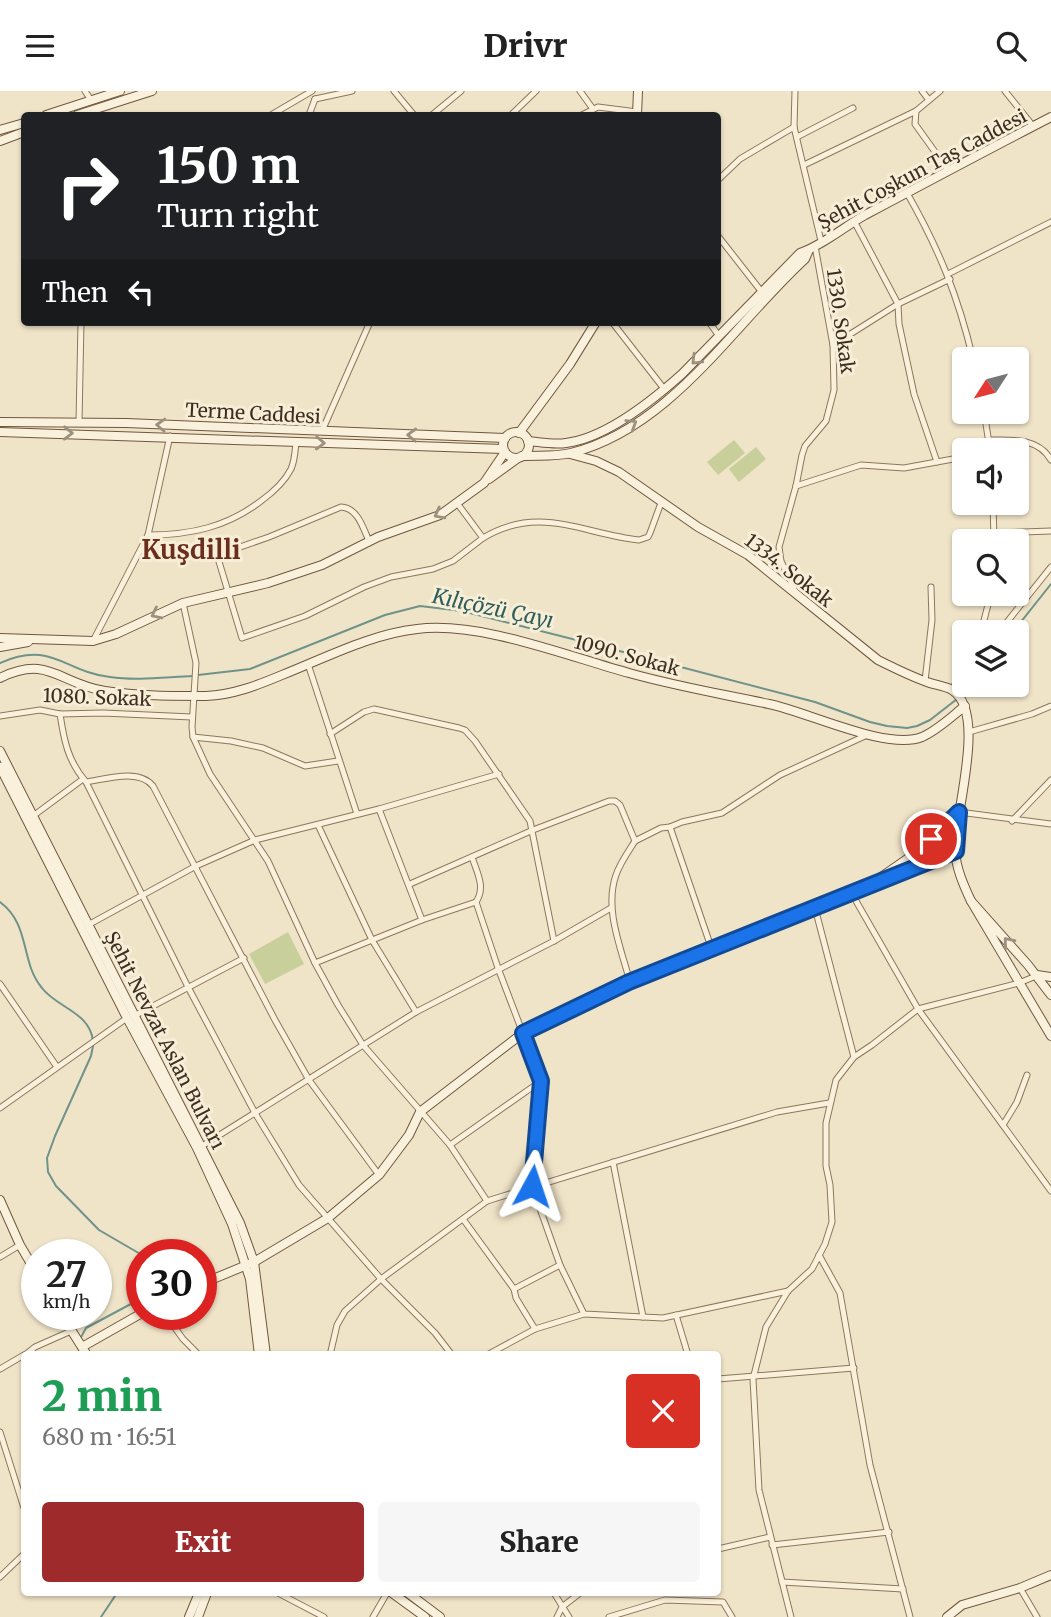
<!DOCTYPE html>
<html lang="en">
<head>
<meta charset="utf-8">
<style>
	:root { --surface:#fff; --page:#f6f6f6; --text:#222; --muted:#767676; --accent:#9e2a2b }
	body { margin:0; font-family:Merriweather,serif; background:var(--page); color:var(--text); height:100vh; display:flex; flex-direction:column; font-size:26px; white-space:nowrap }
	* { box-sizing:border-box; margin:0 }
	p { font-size:23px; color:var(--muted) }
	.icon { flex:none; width:38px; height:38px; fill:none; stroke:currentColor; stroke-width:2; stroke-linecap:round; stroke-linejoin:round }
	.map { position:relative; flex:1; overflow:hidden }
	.details { position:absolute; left:21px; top:1260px; width:700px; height:245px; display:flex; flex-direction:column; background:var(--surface); border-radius:7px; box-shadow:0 2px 5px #0004 }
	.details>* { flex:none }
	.top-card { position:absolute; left:21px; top:21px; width:700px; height:214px; border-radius:7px; box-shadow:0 2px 5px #0004; background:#202124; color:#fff; overflow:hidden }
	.needle { width:46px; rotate:234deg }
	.buttons { position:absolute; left:952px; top:256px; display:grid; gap:14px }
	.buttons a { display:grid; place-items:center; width:77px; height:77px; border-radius:7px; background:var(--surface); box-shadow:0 2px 5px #0004; font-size:35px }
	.speed { position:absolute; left:21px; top:1148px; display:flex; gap:14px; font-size:35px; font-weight:700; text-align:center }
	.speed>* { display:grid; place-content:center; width:91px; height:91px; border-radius:50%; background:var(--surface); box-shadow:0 2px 5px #0004; line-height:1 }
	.speed small { font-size:18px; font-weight:400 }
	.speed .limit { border:10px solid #d22; background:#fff; color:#111 }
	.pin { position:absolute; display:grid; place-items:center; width:60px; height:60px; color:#fff; margin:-30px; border:4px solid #fff; border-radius:50%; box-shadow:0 2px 7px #0007 }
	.me { position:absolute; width:77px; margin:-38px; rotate:5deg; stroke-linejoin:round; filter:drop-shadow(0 0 5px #0008) }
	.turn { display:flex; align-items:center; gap:24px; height:147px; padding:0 21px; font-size:32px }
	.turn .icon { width:91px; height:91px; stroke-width:2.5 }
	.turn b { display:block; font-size:49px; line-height:60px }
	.then { display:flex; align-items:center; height:66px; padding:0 21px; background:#0003; gap:14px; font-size:26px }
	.round { display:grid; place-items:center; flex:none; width:74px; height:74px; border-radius:7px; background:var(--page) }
	.head { display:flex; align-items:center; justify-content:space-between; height:119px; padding:0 21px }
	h1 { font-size:42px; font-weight:800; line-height:52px; color:#1e9e55 }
	.primary-button { display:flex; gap:14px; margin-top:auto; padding:14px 21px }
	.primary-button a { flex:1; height:80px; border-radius:7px; background:var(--accent); color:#fff; font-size:28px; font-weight:800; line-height:80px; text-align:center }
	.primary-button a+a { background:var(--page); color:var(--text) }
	header { display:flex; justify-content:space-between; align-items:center; height:91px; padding:0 21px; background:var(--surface); font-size:32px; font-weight:800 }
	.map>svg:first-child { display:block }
	.green { fill:#c9cf9b }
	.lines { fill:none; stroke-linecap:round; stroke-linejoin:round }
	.stream { stroke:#6f938a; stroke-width:2 }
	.street-casing { stroke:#8d765c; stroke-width:7 }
	.secondary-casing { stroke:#6f573f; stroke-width:10 }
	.street { stroke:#faf1dc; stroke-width:5 }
	.secondary { stroke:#faf1dc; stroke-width:8 }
	.oneway { stroke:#9c907e }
	.route-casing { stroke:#114b97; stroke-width:18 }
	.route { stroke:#1a73e8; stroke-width:12 }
	.labels { text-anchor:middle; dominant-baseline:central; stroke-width:6; stroke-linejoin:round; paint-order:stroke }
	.street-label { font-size:19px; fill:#3d2e20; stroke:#f7eed8 }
	.water-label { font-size:21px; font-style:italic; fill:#2f5d5a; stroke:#f7eed8 }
	.district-label { font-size:26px; font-weight:bold; fill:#6b2e1e; stroke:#f7eed8 }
</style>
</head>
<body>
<header><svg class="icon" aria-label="menu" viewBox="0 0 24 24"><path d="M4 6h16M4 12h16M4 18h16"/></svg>Drivr<svg class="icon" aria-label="search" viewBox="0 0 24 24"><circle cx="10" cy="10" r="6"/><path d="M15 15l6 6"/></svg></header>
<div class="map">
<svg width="1051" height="1526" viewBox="0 0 1051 1526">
	<rect width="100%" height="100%" fill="#f0e4c8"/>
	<g class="green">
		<polygon points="734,349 745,362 718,384 707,371"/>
		<polygon points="756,356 766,368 739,391 729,378"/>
		<polygon points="288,841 304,873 265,893 249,863"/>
	</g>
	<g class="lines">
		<g class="stream">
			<polyline points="1013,541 1051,493"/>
			<path d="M 0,572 C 52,549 64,581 110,586 C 137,590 166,586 193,585"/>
			<polyline points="198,584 250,578 385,524 420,515 462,520 608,557 815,611 870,631 887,635 907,637 917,635 930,629 957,608"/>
			<polyline points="961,604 971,593"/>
			<path d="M 0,811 C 31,834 20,871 42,897 C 57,917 90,921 93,950"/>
			<polyline points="93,955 91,965 55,1045 47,1067 48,1081 56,1095 99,1139 142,1164"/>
			<polyline points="80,1248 86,1237 142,1207"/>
			<polyline points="101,1526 117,1502"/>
		</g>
		<g class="street-casing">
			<g id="street">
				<polyline points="85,0 91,9"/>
				<polyline points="394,0 414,24"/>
				<polyline points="580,0 593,18"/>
				<polyline points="795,0 794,36 821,150"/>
				<polyline points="922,0 929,9"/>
				<polyline points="1005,0 1033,35"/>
				<polyline points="315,8 352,0"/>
				<polyline points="916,20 915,33 948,79"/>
				<polyline points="271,24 312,0"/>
				<polyline points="309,24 315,8"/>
				<polyline points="432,24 461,0"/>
				<polyline points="511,24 536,0"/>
				<polyline points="582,24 598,16 637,21"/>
				<polyline points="797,46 853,17"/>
				<polyline points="804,74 916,20 940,0"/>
				<polyline points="718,89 740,68 794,36"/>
				<path d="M 907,102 C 939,158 958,205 973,268"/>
				<polyline points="854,130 898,213 899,233 914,303 937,371"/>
				<polyline points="718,145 761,200"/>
				<polyline points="948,183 1051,131"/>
				<polyline points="612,231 665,299"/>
				<polyline points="709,231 719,245"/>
				<polyline points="833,254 898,213 950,188"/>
				<polyline points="984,320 990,359"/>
				<polyline points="79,331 81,231"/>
				<polyline points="322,340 370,231"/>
				<path d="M 988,349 C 1011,349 1038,346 1051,369"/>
				<polyline points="796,395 861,374 904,377 964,366"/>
				<polyline points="993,411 994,450"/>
				<path d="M 457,412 L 483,447 C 539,413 583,443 639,449 L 648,446 L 650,442 L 661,412"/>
				<polyline points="994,442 1051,440"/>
				<path d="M 148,444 C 191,444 227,436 261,410 C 272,402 285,390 291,378 C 295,369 295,360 296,351"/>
				<path d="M 369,450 C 363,437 358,417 341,416 L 269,446 L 217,464 L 242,547 L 305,525 L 364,496 L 391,486 L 433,478 L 453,470 L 483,447"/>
				<polyline points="796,502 781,470 779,456 796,395 802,364 805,355 826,330 834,299 833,254 815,155"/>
				<polyline points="183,512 196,572 192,636 193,646 210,683 268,770 315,872 338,914 363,954 450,1054 487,1110"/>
				<polyline points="981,541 991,502"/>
				<polyline points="999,541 1051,476"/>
				<polyline points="93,550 148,444 170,345"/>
				<polyline points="308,573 357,723"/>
				<polyline points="925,590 932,529 931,496"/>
				<polyline points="952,599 964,577"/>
				<path d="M 60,623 C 64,650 68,670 86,691 L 188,896 L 255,1022 L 299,1094 L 381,1188 L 435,1242 L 452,1264"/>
				<polyline points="0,625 40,619 60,623 103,622 192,626"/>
				<polyline points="969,641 1032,623 1051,615"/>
				<polyline points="330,643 364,621 374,618 459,637 465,639 475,650 530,730 554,850"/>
				<polyline points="193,646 231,650 263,657 305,675 338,670"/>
				<path d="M 86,691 C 106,688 139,677 153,695 L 275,929 L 309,989 L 379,1084"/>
				<polyline points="379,718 422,829"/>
				<polyline points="959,721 1051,733"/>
				<polyline points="33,725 83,688"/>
				<polyline points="1012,730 1051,689"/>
				<polyline points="318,734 372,849 416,921"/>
				<polyline points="670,736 682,731 722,722 780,684 867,644"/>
				<polyline points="635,750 661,737 670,736 712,859"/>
				<path d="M 472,766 C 477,782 486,796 476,811 L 498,877 L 541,990 L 532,1095 L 560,1174 L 584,1223 L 663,1227 L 788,1200"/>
				<path d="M 410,793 L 533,739 L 609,710 L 615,710 L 620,714 L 635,750 C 628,761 620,772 616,784 C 604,818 621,857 630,891"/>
				<polyline points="852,803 918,918 1051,1100"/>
				<polyline points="88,834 196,775 255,749 379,718 499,683"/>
				<polyline points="315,872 422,829 476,811"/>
				<polyline points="0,893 57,976"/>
				<polyline points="134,925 244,867"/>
				<polyline points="854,966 872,954 918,918 1019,892 1036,885"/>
				<polyline points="0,1017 127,927"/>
				<polyline points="1003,1034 1017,1011 1027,984"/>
				<polyline points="450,1054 541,990"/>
				<polyline points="202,1055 416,921 554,850 611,817"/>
				<polyline points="613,1071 643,1226"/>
				<polyline points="463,1128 514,1198 560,1174"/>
				<polyline points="819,1164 840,1202 870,1374 910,1526"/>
				<polyline points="0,1166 20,1154"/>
				<polyline points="514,1198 516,1207 535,1238"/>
				<polyline points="165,1223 183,1248 199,1264"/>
				<polyline points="676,1224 688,1264"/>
				<polyline points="25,1264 35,1256 71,1240"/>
				<polyline points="330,1264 337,1234 345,1220 381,1188 487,1110 777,1021 829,1012"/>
				<polyline points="487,1264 535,1238 584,1223"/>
				<polyline points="0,1278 24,1264"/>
				<polyline points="718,1288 854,1277"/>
				<polyline points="0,1341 24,1417"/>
				<polyline points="772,1454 889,1441"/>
				<polyline points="718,1458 770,1446"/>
				<polyline points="0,1486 24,1463"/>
				<polyline points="782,1491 903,1498"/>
				<polyline points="1020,1497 1037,1526"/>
				<polyline points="278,1502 324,1526"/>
				<polyline points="554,1502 569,1526"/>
				<polyline points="373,1526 387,1502"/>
				<polyline points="557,1526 562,1516 580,1502"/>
				<polyline points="609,1526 665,1509 723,1511 732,1526"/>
				<polyline points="791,1526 759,1399 753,1288 766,1236 788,1200 812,1178 825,1153 832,1131 830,1094 826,1075 826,1032 836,989 854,966 815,817"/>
			</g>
		</g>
		<g class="secondary-casing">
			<g id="secondary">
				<polyline points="46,24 120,0"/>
				<polyline points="77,24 152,0"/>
				<polyline points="637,24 638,0"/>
				<polyline points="0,39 24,32"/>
				<polyline points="0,50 24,41"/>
				<polyline points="0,331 126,332 505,347"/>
				<polyline points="0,341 503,358"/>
				<circle cx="516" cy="354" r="13"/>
				<polyline points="519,342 570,273 596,231"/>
				<path d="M 528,350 C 540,351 553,354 566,352 C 606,347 653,309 682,283 L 800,162 C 823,154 844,136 865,124 C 927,91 989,58 1051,26"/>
				<path d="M 570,363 L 596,370 L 619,381 L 698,436 L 748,464 L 878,569 C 894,577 910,585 927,591 C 935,594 945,595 952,599 C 988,621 954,724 955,759 C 956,777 963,793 971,810"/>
				<path d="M 522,365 C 538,364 555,366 571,362 C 671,337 733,234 805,168 L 809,159"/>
				<polyline points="489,388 518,367"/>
				<polyline points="0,547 93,550 116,543 183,512 268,492 322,474 378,446 440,424 484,392 505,361"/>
				<polyline points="0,556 28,551"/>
				<path d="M 0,587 C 49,563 59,593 105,600 C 138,605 173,605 206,605 C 233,604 258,594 282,584 C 325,567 371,543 417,538 C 480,530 567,565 629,582 C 675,595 722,603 769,613 C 808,621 887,660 922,646 C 938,639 951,626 965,615"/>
				<polyline points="0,660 240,1132 254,1171 266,1264"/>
				<polyline points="0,676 127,927 197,1057 232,1133 250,1188 259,1264"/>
				<polyline points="881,786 917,761 959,721"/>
				<polyline points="1037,884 1051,886"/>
				<polyline points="1051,904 1028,874 971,810 1051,945"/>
				<polyline points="0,1109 20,1154 37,1183"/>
				<polyline points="201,1193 254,1171 328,1127 379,1084 409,1044 420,1021 523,942 630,891 955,760"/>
				<polyline points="61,1223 87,1264"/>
				<polyline points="82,1256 142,1222"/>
				<polyline points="392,1502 425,1526"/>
				<polyline points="408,1502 440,1526"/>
				<polyline points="189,1526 199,1502"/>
				<polyline points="198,1526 207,1502"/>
				<polyline points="947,1526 962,1514 1020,1497 1051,1484"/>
			</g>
		</g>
		<use href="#street" class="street"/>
		<use href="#secondary" class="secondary"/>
	</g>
	<defs><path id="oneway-chevron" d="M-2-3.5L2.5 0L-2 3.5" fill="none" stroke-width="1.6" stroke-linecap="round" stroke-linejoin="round" transform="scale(1.75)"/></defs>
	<g class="oneway">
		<use href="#oneway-chevron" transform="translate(696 269) rotate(135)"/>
		<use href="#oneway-chevron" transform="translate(632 333) rotate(-32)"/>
		<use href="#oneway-chevron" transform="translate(161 334) rotate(-177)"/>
		<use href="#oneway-chevron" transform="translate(68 342) rotate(1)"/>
		<use href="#oneway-chevron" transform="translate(412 344) rotate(-178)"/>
		<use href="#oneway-chevron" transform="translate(320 352) rotate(2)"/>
		<use href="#oneway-chevron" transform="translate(439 423) rotate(152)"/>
		<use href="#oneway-chevron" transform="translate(156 523) rotate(154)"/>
		<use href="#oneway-chevron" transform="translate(1008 851) rotate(-131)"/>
	</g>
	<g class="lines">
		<g class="route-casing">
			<polyline id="route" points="532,1095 541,990 523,942 629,891 956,760 959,721 931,748"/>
		</g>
		<use href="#route" class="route"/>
	</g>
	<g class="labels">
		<g class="street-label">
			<text transform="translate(922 78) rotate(-28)">Şehit Coşkun Taş Caddesi</text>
			<text transform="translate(841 230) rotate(82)">1330. Sokak</text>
			<text transform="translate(253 322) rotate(3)">Terme Caddesi</text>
			<text transform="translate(789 479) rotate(38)">1334. Sokak</text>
			<text transform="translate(627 564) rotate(15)">1090. Sokak</text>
			<text transform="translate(97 606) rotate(2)">1080. Sokak</text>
			<text transform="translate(165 949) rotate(63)">Şehit Nevzat Aslan Bulvarı</text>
		</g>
		<g class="water-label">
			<text transform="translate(493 517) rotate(12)">Kılıçözü Çayı</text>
		</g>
		<g class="district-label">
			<text x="191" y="458">Kuşdilli</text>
		</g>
	</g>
</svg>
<div class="buttons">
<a><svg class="needle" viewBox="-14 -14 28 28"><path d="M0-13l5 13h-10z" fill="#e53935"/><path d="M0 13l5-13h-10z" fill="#767676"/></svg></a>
<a><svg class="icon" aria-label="sound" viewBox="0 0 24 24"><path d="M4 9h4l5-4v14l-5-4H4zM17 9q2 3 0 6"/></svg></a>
<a><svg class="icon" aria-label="search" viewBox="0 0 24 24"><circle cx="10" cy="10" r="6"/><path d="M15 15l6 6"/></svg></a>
<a><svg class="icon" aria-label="layers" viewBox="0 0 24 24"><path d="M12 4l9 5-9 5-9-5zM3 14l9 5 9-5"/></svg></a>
</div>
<div class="speed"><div>27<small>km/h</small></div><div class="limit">30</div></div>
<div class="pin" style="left:931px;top:748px;background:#d93025"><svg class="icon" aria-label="arrive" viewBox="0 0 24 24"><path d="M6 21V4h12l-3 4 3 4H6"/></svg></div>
<svg class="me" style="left:532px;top:1095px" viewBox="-20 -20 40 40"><path d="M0-17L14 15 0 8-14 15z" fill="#1a73e8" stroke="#fff" stroke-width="4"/></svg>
<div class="top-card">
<div class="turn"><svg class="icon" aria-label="right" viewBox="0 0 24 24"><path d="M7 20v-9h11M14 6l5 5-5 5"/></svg><div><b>150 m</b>Turn right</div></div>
<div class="then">Then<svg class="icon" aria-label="left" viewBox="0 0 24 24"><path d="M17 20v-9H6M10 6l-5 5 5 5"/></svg></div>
</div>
<section class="details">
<div class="head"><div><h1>2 min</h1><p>680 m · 16:51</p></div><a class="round" style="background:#d93025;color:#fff"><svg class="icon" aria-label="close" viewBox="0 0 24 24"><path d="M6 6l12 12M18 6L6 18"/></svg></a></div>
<div class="primary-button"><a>Exit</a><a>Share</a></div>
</section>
</div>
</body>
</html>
